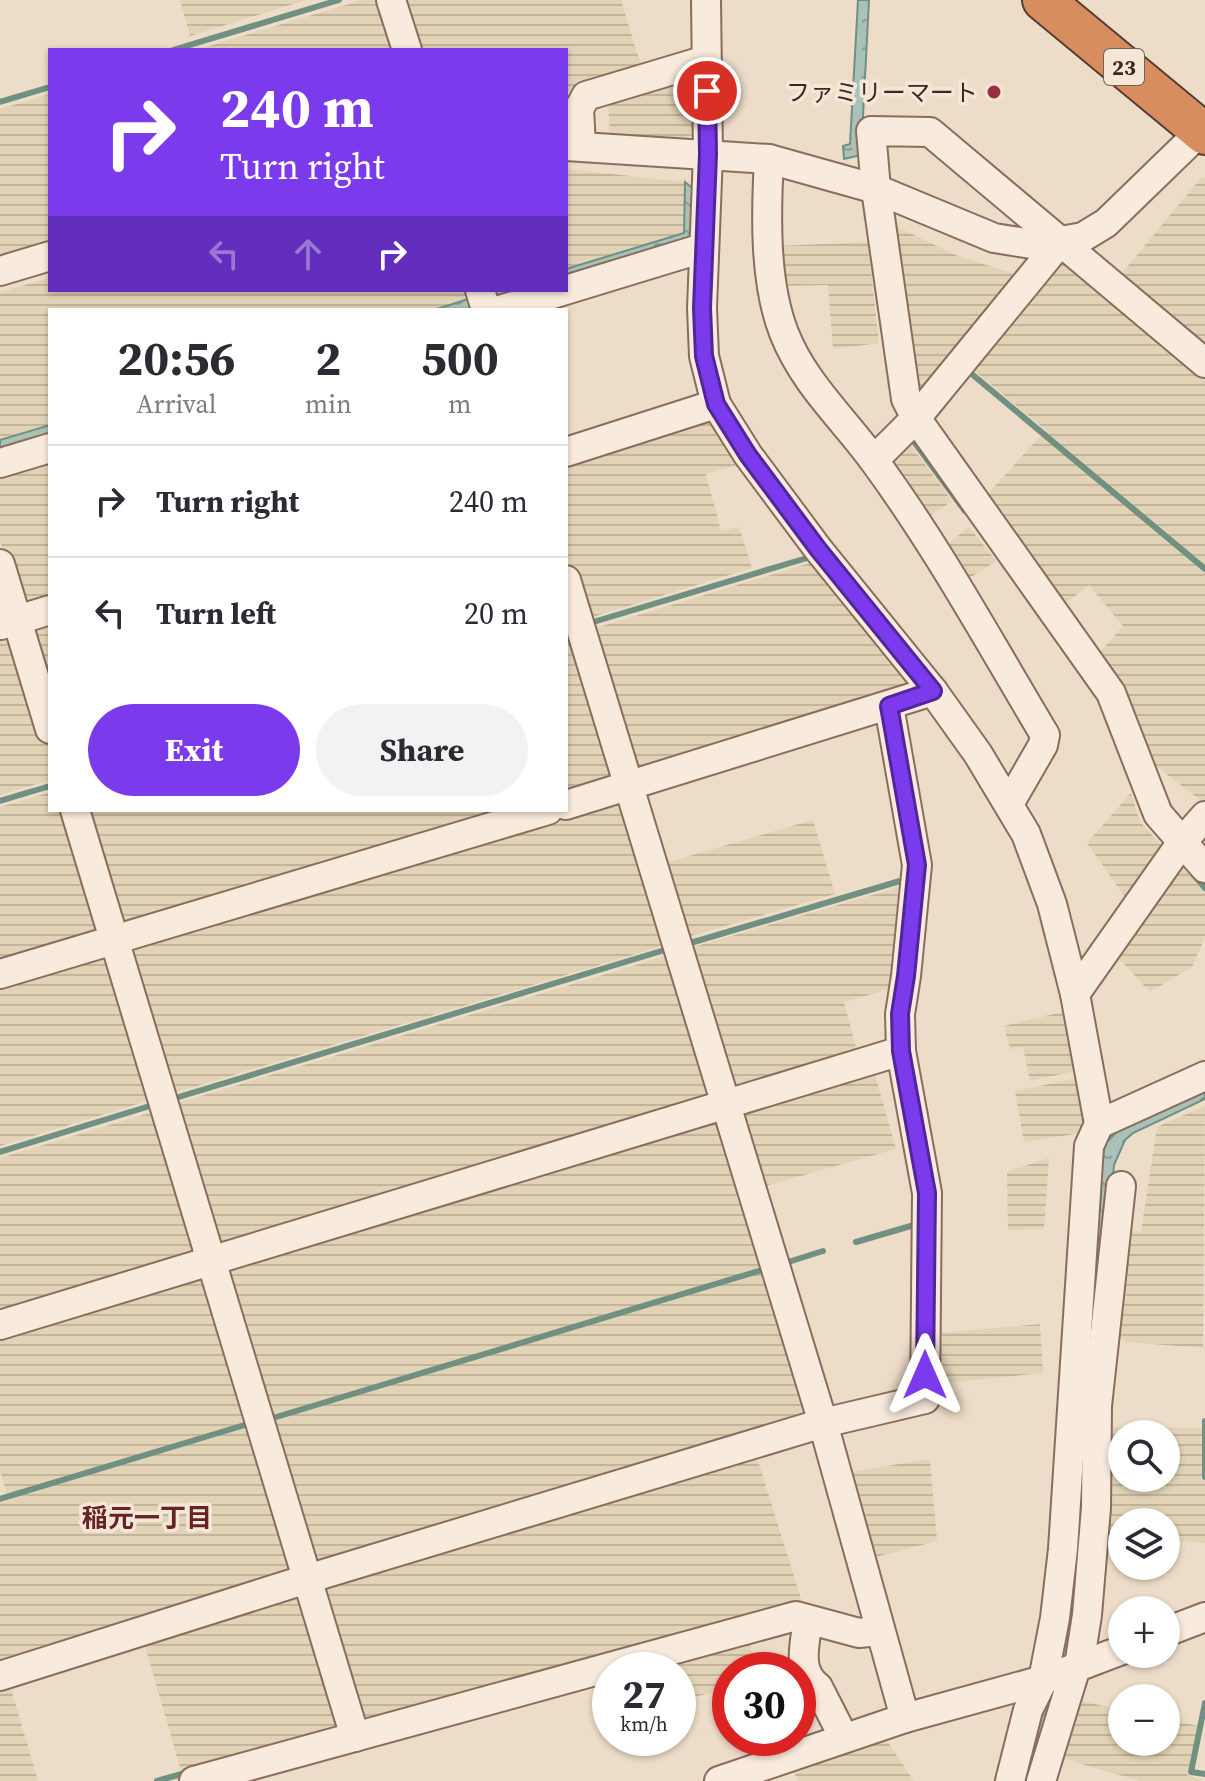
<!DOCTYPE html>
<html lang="en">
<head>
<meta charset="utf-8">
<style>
	:root { --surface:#fff; --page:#f2f2f3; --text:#2b2b33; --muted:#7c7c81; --line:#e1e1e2; --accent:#7c3aed }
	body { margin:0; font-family:"Source Serif 4","Noto Sans JP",serif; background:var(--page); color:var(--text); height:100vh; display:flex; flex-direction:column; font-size:30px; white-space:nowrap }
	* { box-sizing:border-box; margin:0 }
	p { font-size:26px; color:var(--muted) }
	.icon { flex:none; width:44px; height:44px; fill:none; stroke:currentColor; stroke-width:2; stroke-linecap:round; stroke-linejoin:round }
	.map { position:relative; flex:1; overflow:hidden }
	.details { position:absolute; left:48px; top:308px; width:520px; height:504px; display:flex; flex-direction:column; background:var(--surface); border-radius:0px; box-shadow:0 2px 6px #0004 }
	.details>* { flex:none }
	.guide { position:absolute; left:48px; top:48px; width:520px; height:244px; border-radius:0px; box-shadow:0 2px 6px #0004; background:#7c3aed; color:#fff; overflow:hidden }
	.tools { position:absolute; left:1108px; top:1420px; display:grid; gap:16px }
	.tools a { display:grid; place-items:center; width:72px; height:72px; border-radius:50%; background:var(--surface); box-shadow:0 2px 6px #0004; font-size:40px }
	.speed { position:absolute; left:592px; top:1652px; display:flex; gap:16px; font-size:40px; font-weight:700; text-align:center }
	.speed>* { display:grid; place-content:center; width:104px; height:104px; border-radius:50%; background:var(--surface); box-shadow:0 2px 6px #0004; line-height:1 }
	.speed small { font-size:20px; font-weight:400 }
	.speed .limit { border:12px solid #d22; background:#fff; color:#111 }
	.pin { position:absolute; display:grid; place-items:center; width:68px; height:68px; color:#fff; margin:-34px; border:4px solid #fff; border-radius:50%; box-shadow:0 2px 8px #0007 }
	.me { position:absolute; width:88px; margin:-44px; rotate:0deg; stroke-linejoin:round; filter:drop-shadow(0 0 6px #0008) }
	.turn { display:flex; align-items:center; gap:28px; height:168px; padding:0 40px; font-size:36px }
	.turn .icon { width:104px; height:104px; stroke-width:2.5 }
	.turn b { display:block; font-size:56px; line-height:68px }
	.lanes { display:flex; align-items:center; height:76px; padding:0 40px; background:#0003; justify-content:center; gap:40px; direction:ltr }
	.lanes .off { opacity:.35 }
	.eta { display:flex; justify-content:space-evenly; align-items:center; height:136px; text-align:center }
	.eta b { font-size:48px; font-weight:700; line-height:56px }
	.action { display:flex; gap:16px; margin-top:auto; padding:16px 40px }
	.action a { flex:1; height:92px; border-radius:48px; background:var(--accent); color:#fff; font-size:32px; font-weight:700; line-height:92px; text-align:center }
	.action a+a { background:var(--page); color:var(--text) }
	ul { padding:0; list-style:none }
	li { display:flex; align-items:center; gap:24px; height:112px; padding:0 40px; border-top:2px solid var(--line) }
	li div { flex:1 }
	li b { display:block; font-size:30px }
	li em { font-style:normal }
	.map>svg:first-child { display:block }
	.farmland { fill:url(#farmland-rules); fill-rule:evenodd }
	.water { fill:url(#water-ripples); stroke:#709082; stroke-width:2 }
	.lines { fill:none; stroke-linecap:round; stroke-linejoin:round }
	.stream { stroke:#709082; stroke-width:6 }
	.minor-casing { stroke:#896d5e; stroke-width:32 }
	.highway-casing { stroke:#573c32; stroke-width:44 }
	.minor { stroke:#f8eadc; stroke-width:28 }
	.highway { stroke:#d88d5e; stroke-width:40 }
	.route-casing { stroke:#51269a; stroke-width:20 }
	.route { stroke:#7c3aed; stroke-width:14 }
	.poi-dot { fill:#953043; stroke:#f5e7d8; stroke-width:3 }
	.labels { text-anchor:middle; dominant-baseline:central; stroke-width:7; stroke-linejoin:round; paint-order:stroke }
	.shield { fill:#f5e7d8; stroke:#726158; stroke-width:2 }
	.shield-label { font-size:22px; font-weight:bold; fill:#3a2821 }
	.poi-label { font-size:24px; fill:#3a2821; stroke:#f5e7d8; text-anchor:end }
	.neighbourhood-label { font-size:26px; font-weight:bold; fill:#652422; stroke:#f5e7d8 }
</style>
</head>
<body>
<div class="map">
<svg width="1205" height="1781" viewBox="0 0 1205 1781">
	<defs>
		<pattern id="farmland-rules" width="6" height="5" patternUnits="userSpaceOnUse" patternTransform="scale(2)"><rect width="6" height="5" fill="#e2d3b6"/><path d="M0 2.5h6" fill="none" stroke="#c3b59c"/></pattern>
		<pattern id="water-ripples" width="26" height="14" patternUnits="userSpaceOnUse" patternTransform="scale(2)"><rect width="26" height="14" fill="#a9c1b6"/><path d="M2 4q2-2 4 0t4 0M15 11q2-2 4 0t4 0" fill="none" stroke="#8b9d94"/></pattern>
	</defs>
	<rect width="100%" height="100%" fill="#eddcc8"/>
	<g class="farmland">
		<polygon points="180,0 306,0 190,36"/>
		<polygon points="362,0 382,0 396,50 196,50"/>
		<polygon points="401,0 621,0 642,69 566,92 566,50 416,50"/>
		<polygon points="692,75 703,87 694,140 610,137 608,102"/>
		<polygon points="50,94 50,244 0,260 0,109"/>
		<polygon points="566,169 685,182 684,233 566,269"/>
		<polygon points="1205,177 1205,343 1122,273 1201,178"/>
		<polygon points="895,226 958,256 1012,273 1012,277 914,395"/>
		<polygon points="868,242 879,343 833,349 828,285 782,286 777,246"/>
		<polygon points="1069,262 1205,375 1205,804 1147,759 1095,658 1123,626 1089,585 1060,608 983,499 1046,430 970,367 1052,265"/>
		<polygon points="50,278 50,290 470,290 473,298 434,310 50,310 50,425 0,440 0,292"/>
		<polygon points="705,417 718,420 744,463 706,474 721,531 739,527 752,568 586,619 566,550 566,461"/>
		<polygon points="907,440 952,501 923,521 886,461"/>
		<polygon points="50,453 50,603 19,606 0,541 0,468"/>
		<polygon points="969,527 996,561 962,583 942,548"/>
		<polygon points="816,561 915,681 912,688 639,774 589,630"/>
		<polygon points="50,619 50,708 30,625"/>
		<polygon points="14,631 50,751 50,780 0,795 0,632"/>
		<polygon points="576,634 617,773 611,783 566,796 566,637"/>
		<polygon points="50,792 50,810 68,810 105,933 0,969 0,807"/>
		<polygon points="1131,793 1140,822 1163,847 1127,900 1087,843"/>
		<polygon points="619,799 669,944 167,1095 124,949"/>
		<polygon points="81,810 521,810 123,931"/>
		<polygon points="813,820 835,894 687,937 665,863"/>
		<polygon points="1178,862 1205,893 1205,937 1192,967 1150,992 1113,952"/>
		<polygon points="903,886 893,988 844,1002 858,1055 733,1093 690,948"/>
		<polygon points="672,954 715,1094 219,1253 171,1105"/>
		<polygon points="111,956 154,1099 0,1146 0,988"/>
		<polygon points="1066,1011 1077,1067 1075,1071 1030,1081 1023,1047 1010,1049 1004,1026"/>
		<polygon points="873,1068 896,1149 758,1188 738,1109"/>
		<polygon points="1074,1079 1081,1082 1085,1109 1081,1133 1024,1142 1015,1091"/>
		<polygon points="1205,1106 1203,1348 1126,1342 1116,1335 1123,1230 1141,1232 1157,1127"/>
		<polygon points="156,1111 201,1254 0,1319 0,1158"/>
		<polygon points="718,1119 811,1415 317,1569 223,1268"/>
		<polygon points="1049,1158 1044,1229 1008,1230 1007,1172"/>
		<polygon points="205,1274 299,1569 0,1664 0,1503 9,1500 0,1471 0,1333"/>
		<polygon points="1040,1324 1043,1373 945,1383 939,1333"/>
		<path d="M 1104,1427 L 1202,1428 L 1205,1446 L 1205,1543 L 1166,1540 L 1166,1522 L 1122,1522 L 1122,1537 L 1100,1536 ZM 1122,1434 L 1166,1434 L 1166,1478 L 1122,1478 Z"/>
		<polygon points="755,1451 802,1602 360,1723 321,1583"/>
		<polygon points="930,1459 937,1541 868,1559 844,1473"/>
		<polygon points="299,1590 346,1726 181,1771 143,1639"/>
		<polygon points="749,1635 755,1670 730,1670 730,1688 690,1698 678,1693 678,1670 671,1670 668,1658"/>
		<polygon points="9,1682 38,1781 0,1781 0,1684"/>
		<polygon points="1072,1699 1122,1710 1122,1742 1166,1742 1166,1719 1198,1726 1187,1775 1205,1781 1140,1781 1054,1756"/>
		<polygon points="885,1738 914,1781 799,1781 790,1766"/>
	</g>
	<g class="water">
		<polygon points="858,0 869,0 861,155 844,159 843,146 850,144"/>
		<polygon points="685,182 696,191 693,243 566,281 566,269 684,233"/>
		<polygon points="496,290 537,290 476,310 434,310"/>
		<polygon points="50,425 50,438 0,453 0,440"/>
		<polygon points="1205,1087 1205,1099 1133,1133 1125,1140 1114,1165 1077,1634 1032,1781 1020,1781 1042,1708 1054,1689 1067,1629 1077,1541 1091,1269 1097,1247 1102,1158 1106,1143 1124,1124"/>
	</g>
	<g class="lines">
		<g class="stream">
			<polyline points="173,50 339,0"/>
			<polyline points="0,102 50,87"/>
			<polyline points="967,370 1205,569"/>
			<polyline points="912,439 965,511"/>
			<polyline points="590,623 807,558"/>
			<polyline points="0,801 50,786"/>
			<polyline points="1193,874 1205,888"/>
			<polyline points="687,944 900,881"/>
			<polyline points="172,1099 668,949"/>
			<polyline points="0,1152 153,1105"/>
			<polyline points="856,1242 914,1225"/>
			<polyline points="785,1263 823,1251"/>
			<polyline points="273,1418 762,1270"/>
			<polyline points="1205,1421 1205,1477"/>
			<polyline points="0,1499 248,1424"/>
			<polyline points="1205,1703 1191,1772 1205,1774"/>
			<polyline points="157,1781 189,1772"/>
		</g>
		<g class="minor-casing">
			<g id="minor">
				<polyline points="391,0 407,50"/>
				<polyline points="706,0 708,154 702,308 704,356 716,404 748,455 818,549 933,691 978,754 1026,834 1052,904 1075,994 1099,1124 1089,1146 1063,1549 1055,1618 1043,1680 1028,1710 1010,1781"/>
				<polyline points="566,146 769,159 876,189 994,238 1038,245 1083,237 1106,223 1205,127"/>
				<polyline points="581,146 579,109 586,96 706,60"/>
				<path d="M 769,159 C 766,213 764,282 784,333 C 804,384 844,419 875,462 C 938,548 990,643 1045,735 L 1043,745 L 1009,804"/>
				<polyline points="0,271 50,256"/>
				<polyline points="480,290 486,310"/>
				<polyline points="500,310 703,248"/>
				<polyline points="1205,363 930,132 871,131 876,189 906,399 916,418 1111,693 1158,814 1205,868"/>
				<polyline points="566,452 716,404"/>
				<polyline points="874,460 916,418 1060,242"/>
				<polyline points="0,463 50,448"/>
				<polyline points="0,564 50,729"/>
				<polyline points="566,580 823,1423 905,1718"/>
				<polyline points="1,625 50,610"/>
				<polyline points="566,805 933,691"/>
				<polyline points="75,810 355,1737"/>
				<polyline points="0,974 548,810"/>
				<polyline points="1075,994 1182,842 1205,816"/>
				<polyline points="1099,1124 1205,1076"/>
				<polyline points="0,1325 901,1051"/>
				<path d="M 808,1620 C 805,1644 796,1671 818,1687 L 844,1738"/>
				<polyline points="1166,1632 1205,1617"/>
				<polyline points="1079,1666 1087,1615 1096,1508 1097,1406 1121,1186"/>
				<polyline points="0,1676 307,1579 823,1423 925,1399 927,1193 901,1051 900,1014 906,976 917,865 889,706"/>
				<polyline points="194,1781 796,1616 859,1633 879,1631"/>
				<polyline points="719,1781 905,1718 1043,1680 1122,1650"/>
				<polyline points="1041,1781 1076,1667"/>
			</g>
		</g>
		<g class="highway-casing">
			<polyline id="highway" points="1043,0 1205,134"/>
		</g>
		<use href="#minor" class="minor"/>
		<use href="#highway" class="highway"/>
	</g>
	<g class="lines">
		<g class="route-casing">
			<polyline id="route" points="707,91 708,154 702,308 704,356 716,404 748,455 818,549 933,691 889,706 917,865 906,976 900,1014 901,1051 927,1193 925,1375"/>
		</g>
		<use href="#route" class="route"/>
	</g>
	<circle class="poi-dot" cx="994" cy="92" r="8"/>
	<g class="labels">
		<rect class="shield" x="1104" y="49" width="40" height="36" rx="6"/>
		<g class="shield-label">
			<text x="1124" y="67">23</text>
		</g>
		<g class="poi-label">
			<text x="978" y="92">ファミリーマート</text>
		</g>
		<g class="neighbourhood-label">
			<text x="147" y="1518">稲元一丁目</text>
		</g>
	</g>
</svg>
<div class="tools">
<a><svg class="icon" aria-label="search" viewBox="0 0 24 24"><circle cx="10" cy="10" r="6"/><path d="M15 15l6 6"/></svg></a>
<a><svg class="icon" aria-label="layers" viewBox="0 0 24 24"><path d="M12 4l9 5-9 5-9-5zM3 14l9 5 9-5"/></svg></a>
<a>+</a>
<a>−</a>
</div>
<div class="speed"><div>27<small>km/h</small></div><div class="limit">30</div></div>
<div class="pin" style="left:707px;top:91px;background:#d93025"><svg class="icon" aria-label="arrive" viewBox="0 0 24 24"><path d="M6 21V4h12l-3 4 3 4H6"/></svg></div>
<svg class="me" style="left:925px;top:1375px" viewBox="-20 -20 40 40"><path d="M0-17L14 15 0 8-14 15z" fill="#7c3aed" stroke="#fff" stroke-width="4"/></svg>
<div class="guide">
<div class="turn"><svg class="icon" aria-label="right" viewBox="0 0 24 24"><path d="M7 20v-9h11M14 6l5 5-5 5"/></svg><div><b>240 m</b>Turn right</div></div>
<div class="lanes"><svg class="icon off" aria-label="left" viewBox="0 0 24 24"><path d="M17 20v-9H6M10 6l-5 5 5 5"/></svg><svg class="icon off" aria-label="ahead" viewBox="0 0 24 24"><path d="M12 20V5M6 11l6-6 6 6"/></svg><svg class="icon" aria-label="right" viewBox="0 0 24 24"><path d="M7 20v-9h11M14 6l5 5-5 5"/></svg></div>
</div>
<section class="details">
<div class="eta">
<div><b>20:56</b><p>Arrival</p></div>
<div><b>2</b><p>min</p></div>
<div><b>500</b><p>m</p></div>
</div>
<ul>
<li><svg class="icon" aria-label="right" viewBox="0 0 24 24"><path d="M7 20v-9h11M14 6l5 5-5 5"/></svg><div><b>Turn right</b></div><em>240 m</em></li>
<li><svg class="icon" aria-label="left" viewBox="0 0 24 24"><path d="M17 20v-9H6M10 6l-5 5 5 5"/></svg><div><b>Turn left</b></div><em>20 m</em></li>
</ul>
<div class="action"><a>Exit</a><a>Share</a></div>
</section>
</div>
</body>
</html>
